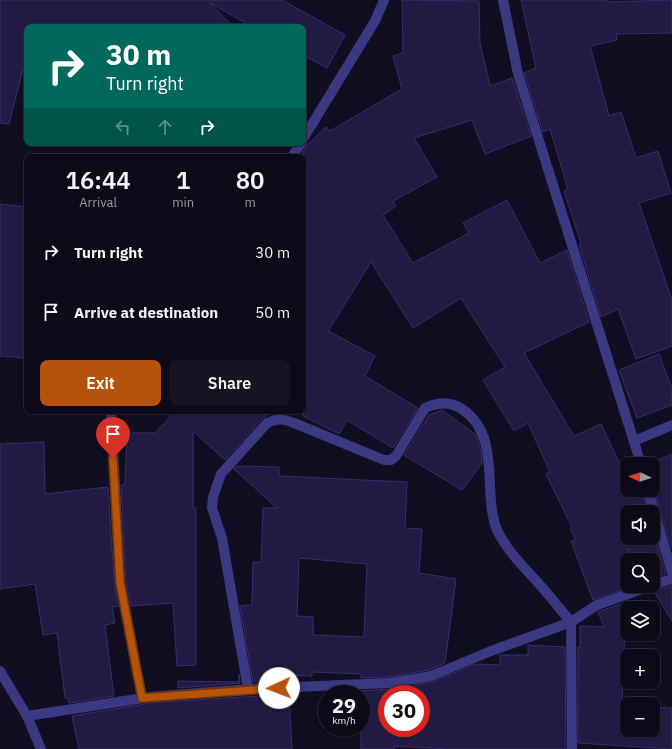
<!DOCTYPE html>
<html lang="en">
<head>
<meta charset="utf-8">
<style>
	:root { --surface:#0d0a1a; --page:#161323; --text:#f1f3f6; --muted:#9a9aa2; --line:#2d2b39; --accent:#b45309 }
	body { margin:0; font-family:"IBM Plex Sans",sans-serif; background:var(--page); color:var(--text); height:100vh; display:flex; flex-direction:column; font-size:15px; white-space:nowrap }
	* { box-sizing:border-box; margin:0 }
	p { font-size:13px; color:var(--muted) }
	.icon { flex:none; width:22px; height:22px; fill:none; stroke:currentColor; stroke-width:2; stroke-linecap:round; stroke-linejoin:round }
	.map { position:relative; flex:1; overflow:hidden }
	.sheet { position:absolute; left:24px; top:154px; width:282px; height:260px; display:flex; flex-direction:column; background:var(--surface); border-radius:8px; box-shadow:0 1px 3px #0004,0 0 0 1px var(--line) }
	.sheet>* { flex:none }
	.banner { position:absolute; left:24px; top:24px; width:282px; height:122px; border-radius:8px; box-shadow:0 1px 3px #0004,0 0 0 1px var(--line); background:#00695c; color:#fff; overflow:hidden }
	.needle { width:26px; rotate:274deg }
	.controls { position:absolute; left:620px; top:457px; display:grid; gap:8px }
	.controls a { display:grid; place-items:center; width:40px; height:40px; border-radius:8px; background:var(--surface); box-shadow:0 1px 3px #0004,0 0 0 1px var(--line); font-size:20px }
	.speed { position:absolute; left:318px; top:685px; display:flex; gap:8px; font-size:20px; font-weight:700; text-align:center }
	.speed>* { display:grid; place-content:center; width:52px; height:52px; border-radius:50%; background:var(--surface); box-shadow:0 1px 3px #0004,0 0 0 1px var(--line); line-height:1 }
	.speed small { font-size:10px; font-weight:400 }
	.speed .limit { border:6px solid #d22; background:#fff; color:#111 }
	.pin { position:absolute; display:grid; place-items:center; width:34px; height:34px; color:#fff; margin:-41px -17px; border-radius:50% 50% 50% 0; rotate:-45deg; box-shadow:0 0 4px #0007 }
	.pin .icon { rotate:45deg }
	.me { position:absolute; width:44px; margin:-22px; rotate:268deg; stroke-linejoin:round; filter:drop-shadow(0 0 3px #0008) }
	.turn { display:flex; align-items:center; gap:14px; height:84px; padding:0 16px; font-size:18px }
	.turn .icon { width:52px; height:52px; stroke-width:2.5 }
	.turn b { display:block; font-size:28px; line-height:34px }
	.lanes { display:flex; align-items:center; height:38px; padding:0 16px; background:#0003; justify-content:center; gap:20px; direction:ltr }
	.lanes .off { opacity:.35 }
	.eta { display:flex; justify-content:space-evenly; align-items:center; height:68px; text-align:center }
	.eta b { font-size:24px; font-weight:600; line-height:28px }
	.action { display:flex; gap:8px; margin-top:auto; padding:8px 16px }
	.action a { flex:1; height:46px; border-radius:8px; background:var(--accent); color:#fff; font-size:16px; font-weight:600; line-height:46px; text-align:center }
	.action a+a { background:var(--page); color:var(--text) }
	ul { padding:0; list-style:none }
	li { display:flex; align-items:center; gap:12px; height:60px; padding:0 16px }
	li div { flex:1 }
	li b { display:block; font-size:15px }
	li em { font-style:normal }
	.map>svg:first-child { display:block }
	.building { fill:#221a43; stroke:#392c6f; fill-rule:evenodd }
	.lines { fill:none; stroke-linecap:round; stroke-linejoin:round }
	.minor { stroke:#3b3982; stroke-width:10 }
	.route-casing { stroke:#753606; stroke-width:10 }
	.route { stroke:#b45309; stroke-width:7 }
</style>
</head>
<body>
<div class="map">
<svg width="672" height="749" viewBox="0 0 672 749">
	<rect width="100%" height="100%" fill="#110e22"/>
	<g class="building">
		<polygon points="0,0 282,0 345,35 327,68 303,55 303,27 253,27 210,3 233,27 27,27 27,53 9,124 0,123"/>
		<polygon points="402,0 479,1 480,43 490,86 512,78 531,136 485,154 472,120 414,138 437,177 393,201 396,206 383,215 413,263 469,233 463,223 507,200 540,263 567,250 589,322 524,353 574,436 601,424 625,475 627,474 627,490 642,490 648,512 627,512 627,538 653,538 653,530 666,574 653,578 653,560 635,560 628,548 626,588 593,600 571,541 576,540 570,528 572,527 546,474 550,472 528,423 514,431 483,380 505,367 461,298 413,328 371,262 328,331 375,356 365,376 418,408 393,448 347,420 339,434 303,416 303,152 307,145 326,127 330,131 402,89 393,56 403,53"/>
		<polygon points="521,0 608,0 608,2 672,0 672,33 616,34 617,40 590,46 609,116 621,112 636,158 658,151 671,193 639,203 672,300 672,346 636,359 618,309 601,317 579,245 581,243 564,191 568,189 550,129 543,132 524,73 536,68"/>
		<polygon points="0,204 27,207 27,358 0,356"/>
		<polygon points="659,354 672,389 672,405 637,418 619,370"/>
		<polygon points="442,410 476,435 481,452 482,463 462,490 404,455 429,415"/>
		<polygon points="170,411 273,411 262,419 225,460 193,431 193,508 196,508 196,665 177,666 173,603 131,606 126,581 121,485 125,485 127,433 155,433 173,414"/>
		<polygon points="44,442 45,494 108,487 114,582 118,606 112,607 115,623 105,625 114,696 69,703 68,698 65,698 57,633 43,635 35,584 0,589 0,444"/>
		<polygon points="672,454 672,549 653,486 653,464 649,464"/>
		<path d="M 237,466 L 279,467 L 279,476 L 407,482 L 405,528 L 422,529 L 419,573 L 456,579 L 445,663 L 429,670 L 388,677 L 361,678 L 361,674 L 312,672 L 312,676 L 289,675 L 289,681 L 253,682 L 240,606 L 252,605 L 253,562 L 261,562 L 263,508 L 277,508 L 234,469 ZM 299,558 L 367,564 L 364,637 L 313,635 L 313,617 L 297,616 Z"/>
		<polygon points="672,586 672,621 654,591"/>
		<polygon points="626,602 622,700 623,704 628,704 627,730 653,730 653,707 672,708 672,749 578,743 578,647 580,648 580,626 604,627 598,612"/>
		<path d="M 528,645 L 565,647 L 566,749 L 450,749 L 394,746 L 394,749 L 361,749 L 361,691 L 390,689 L 432,682 L 476,664 L 500,665 L 500,655 L 528,655 ZM 387,694 L 421,694 L 421,728 L 387,728 Z"/>
		<polygon points="239,674 240,683 178,688 178,681 239,682"/>
		<polygon points="289,694 292,749 79,749 72,716 151,703"/>
	</g>
	<g class="lines">
		<g class="minor">
			<polyline points="503,0 518,74 641,464"/>
			<polyline points="303,139 375,21 384,0"/>
			<polyline points="292,157 301,143"/>
			<polyline points="111,411 120,582 142,698"/>
			<polyline points="634,441 672,425"/>
			<polyline points="648,490 672,572"/>
			<polyline points="653,585 672,579"/>
			<polyline points="0,671 27,716 41,749"/>
			<path d="M 248,689 L 222,538 L 212,508 L 213,497 L 221,474 L 267,423 C 278,418 284,419 294,423 L 384,460 L 391,460 L 396,456 L 425,408 C 438,402 450,401 462,409 C 503,436 481,496 498,532 C 508,552 524,567 539,584 C 550,596 560,609 571,622 L 572,749"/>
			<polyline points="27,716 150,697 248,689 389,683 431,676 491,651 571,622 597,605 650,586"/>
		</g>
	</g>
	<g class="lines">
		<g class="route-casing">
			<polyline id="route" points="113,458 120,582 142,698 279,688"/>
		</g>
		<use href="#route" class="route"/>
	</g>
</svg>
<div class="controls">
<a><svg class="needle" viewBox="-14 -14 28 28"><path d="M0-13l5 13h-10z" fill="#e53935"/><path d="M0 13l5-13h-10z" fill="#9a9aa2"/></svg></a>
<a><svg class="icon" aria-label="sound" viewBox="0 0 24 24"><path d="M4 9h4l5-4v14l-5-4H4zM17 9q2 3 0 6"/></svg></a>
<a><svg class="icon" aria-label="search" viewBox="0 0 24 24"><circle cx="10" cy="10" r="6"/><path d="M15 15l6 6"/></svg></a>
<a><svg class="icon" aria-label="layers" viewBox="0 0 24 24"><path d="M12 4l9 5-9 5-9-5zM3 14l9 5 9-5"/></svg></a>
<a>+</a>
<a>−</a>
</div>
<div class="speed"><div>29<small>km/h</small></div><div class="limit">30</div></div>
<div class="pin" style="left:113px;top:458px;background:#d93025"><svg class="icon" aria-label="arrive" viewBox="0 0 24 24"><path d="M6 21V4h12l-3 4 3 4H6"/></svg></div>
<svg class="me" style="left:279px;top:688px" viewBox="-20 -20 40 40"><circle r="19" fill="#fff"/><path d="M0-13L10 11 0 6-10 11z" fill="#b45309"/></svg>
<div class="banner">
<div class="turn"><svg class="icon" aria-label="right" viewBox="0 0 24 24"><path d="M7 20v-9h11M14 6l5 5-5 5"/></svg><div><b>30 m</b>Turn right</div></div>
<div class="lanes"><svg class="icon off" aria-label="left" viewBox="0 0 24 24"><path d="M17 20v-9H6M10 6l-5 5 5 5"/></svg><svg class="icon off" aria-label="ahead" viewBox="0 0 24 24"><path d="M12 20V5M6 11l6-6 6 6"/></svg><svg class="icon" aria-label="right" viewBox="0 0 24 24"><path d="M7 20v-9h11M14 6l5 5-5 5"/></svg></div>
</div>
<section class="sheet">
<div class="eta">
<div><b>16:44</b><p>Arrival</p></div>
<div><b>1</b><p>min</p></div>
<div><b>80</b><p>m</p></div>
</div>
<ul>
<li><svg class="icon" aria-label="right" viewBox="0 0 24 24"><path d="M7 20v-9h11M14 6l5 5-5 5"/></svg><div><b>Turn right</b></div><em>30 m</em></li>
<li><svg class="icon" aria-label="arrive" viewBox="0 0 24 24"><path d="M6 21V4h12l-3 4 3 4H6"/></svg><div><b>Arrive at destination</b></div><em>50 m</em></li>
</ul>
<div class="action"><a>Exit</a><a>Share</a></div>
</section>
</div>
</body>
</html>
